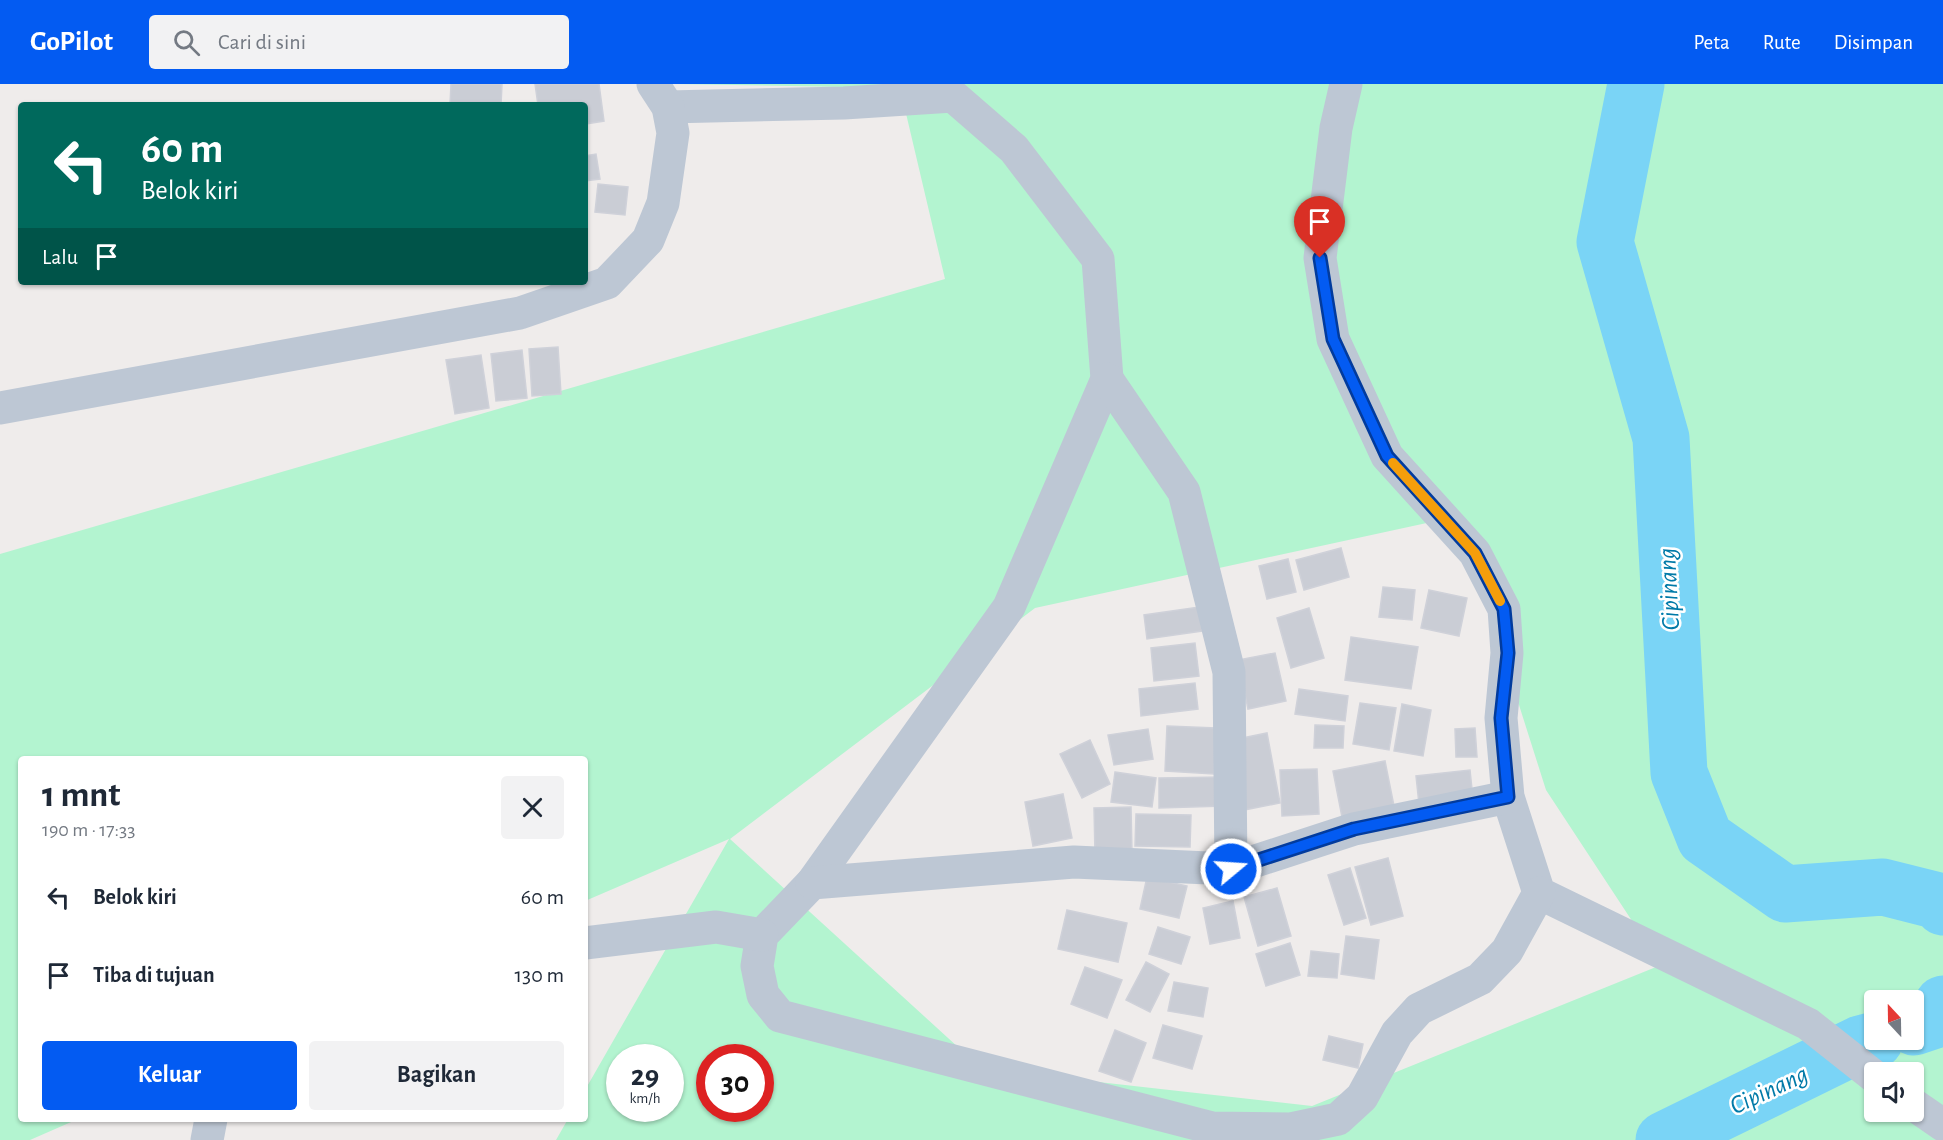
<!DOCTYPE html>
<html lang="id">
<head>
<meta charset="utf-8">
<style>
	:root { --surface:#fff; --page:#f2f2f3; --text:#1f2937; --muted:#747a83; --accent:#035bf2 }
	body { margin:0; font-family:"Alegreya Sans",sans-serif; background:var(--page); color:var(--text); height:100vh; display:flex; flex-direction:column; font-size:22px; white-space:nowrap }
	* { box-sizing:border-box; margin:0 }
	p { font-size:20px; color:var(--muted) }
	.icon { flex:none; width:33px; height:33px; fill:none; stroke:currentColor; stroke-width:2; stroke-linecap:round; stroke-linejoin:round }
	.map { position:relative; flex:1; overflow:hidden }
	.panel { position:absolute; left:18px; top:672px; width:570px; height:366px; display:flex; flex-direction:column; background:var(--surface); border-radius:6px; box-shadow:0 2px 4px #0004 }
	.panel>* { flex:none }
	.top-card { position:absolute; left:18px; top:18px; width:570px; height:183px; border-radius:6px; box-shadow:0 2px 4px #0004; background:#00695c; color:#fff; overflow:hidden }
	.needle { width:39px; rotate:338deg }
	.fabs { position:absolute; left:1864px; top:906px; display:grid; gap:12px }
	.fabs a { display:grid; place-items:center; width:60px; height:60px; border-radius:6px; background:var(--surface); box-shadow:0 2px 4px #0004; font-size:30px }
	.speed { position:absolute; left:606px; top:960px; display:flex; gap:12px; font-size:30px; font-weight:700; text-align:center }
	.speed>* { display:grid; place-content:center; width:78px; height:78px; border-radius:50%; background:var(--surface); box-shadow:0 2px 4px #0004; line-height:1 }
	.speed small { font-size:15px; font-weight:400 }
	.speed .limit { border:9px solid #d22; background:#fff; color:#111 }
	.pin { position:absolute; display:grid; place-items:center; width:51px; height:51px; color:#fff; margin:-62px -26px; border-radius:50% 50% 50% 0; rotate:-45deg; box-shadow:0 0 6px #0007 }
	.pin .icon { rotate:45deg }
	.me { position:absolute; width:66px; margin:-33px; rotate:72deg; stroke-linejoin:round; filter:drop-shadow(0 0 4px #0008) }
	.turn { display:flex; align-items:center; gap:21px; height:126px; padding:0 24px; font-size:27px }
	.turn .icon { width:78px; height:78px; stroke-width:2.5 }
	.turn b { display:block; font-size:42px; line-height:51px }
	.then { display:flex; align-items:center; height:57px; padding:0 24px; background:#0003; gap:12px; font-size:22px }
	.round { display:grid; place-items:center; flex:none; width:63px; height:63px; border-radius:6px; background:var(--page) }
	.headline { display:flex; align-items:center; justify-content:space-between; height:102px; padding:0 24px }
	h1 { font-size:36px; font-weight:600; line-height:45px }
	.cta { display:flex; gap:12px; margin-top:auto; padding:12px 24px }
	.cta a { flex:1; height:69px; border-radius:6px; background:var(--accent); color:#fff; font-size:24px; font-weight:600; line-height:69px; text-align:center }
	.cta a+a { background:var(--page); color:var(--text) }
	ul { padding:0; list-style:none }
	li { display:flex; align-items:center; gap:18px; height:78px; padding:0 24px }
	li div { flex:1 }
	li b { display:block; font-size:22px }
	li em { font-style:normal }
	header { display:flex; align-items:center; gap:36px; box-sizing:border-box; height:84px; padding:0 30px; background:var(--accent); color:#fff }
	header strong { font-size:28px }
	nav { display:flex; gap:33px; margin-inline-start:auto; font-size:21px }
	.search { width:420px; height:54px; background:var(--page); display:flex; align-items:center; gap:15px; box-sizing:border-box; padding:0 21px; border-radius:6px; color:var(--muted); font-size:22px }
	.map>svg:first-child { display:block }
	.green { fill:#b3f4d0; fill-rule:evenodd }
	.lines { fill:none; stroke-linecap:round; stroke-linejoin:round }
	.river { stroke:#7ad4f6; stroke-width:57 }
	.building { fill:#cacdd5; stroke:#cfd1d9; stroke-width:1.5 }
	.minor { stroke:#bdc7d4; stroke-width:33 }
	.route-casing { stroke:#023b9d; stroke-width:15 }
	.route { stroke:#035bf2; stroke-width:10 }
	.slow { stroke:#f59e0b; stroke-width:10 }
	.labels { text-anchor:middle; dominant-baseline:central; stroke-width:5; stroke-linejoin:round; paint-order:stroke }
	.water-label { font-size:26px; font-style:italic; fill:#017aa8; stroke:#fff }
</style>
</head>
<body>
<header>
<strong>GoPilot</strong>
<div class="search"><svg class="icon" aria-label="search" viewBox="0 0 24 24"><circle cx="10" cy="10" r="6"/><path d="M15 15l6 6"/></svg>Cari di sini</div>
<nav><a>Peta</a><a>Rute</a><a>Disimpan</a></nav>
</header>
<div class="map">
<svg width="1943" height="1056" viewBox="0 0 1943 1056">
	<rect width="100%" height="100%" fill="#efeceb"/>
	<path class="green" d="M 674,0 L 1943,0 L 1943,1056 L 556,1056 L 568,1035 L 585,1035 L 585,1006 L 729,755 L 585,817 L 585,675 L 21,675 L 21,1035 L 78,1035 L 30,1056 L 0,1056 L 0,470 L 945,195 L 900,4 ZM 1459,432 L 1546,706 L 1661,881 L 1312,1022 L 982,985 L 730,755 L 1035,524 ZM 1875,916 L 1914,916 L 1914,956 L 1875,956 ZM 620,974 L 670,974 L 670,1024 L 620,1024 ZM 710,974 L 760,974 L 760,1024 L 710,1024 ZM 1875,988 L 1914,988 L 1914,1028 L 1875,1028 Z"/>
	<g class="lines">
		<g class="river">
			<polyline points="1636,0 1605,158 1661,354 1679,689 1705,754 1785,810 1883,803 1938,817 1943,823"/>
			<polyline points="1914,943 1932,937 1943,920"/>
			<polyline points="1664,1056 1860,960 1875,956"/>
		</g>
	</g>
	<g class="building">
		<polygon points="451,0 502,0 501,21 450,21"/>
		<polygon points="535,0 599,0 604,37 585,40 585,21 538,21"/>
		<polygon points="596,70 600,95 585,97 585,72"/>
		<polygon points="598,100 628,103 625,131 595,128"/>
		<polygon points="558,263 561,310 532,312 529,265"/>
		<polygon points="522,266 527,314 496,317 491,270"/>
		<polygon points="481,271 489,324 455,330 446,276"/>
		<polygon points="1341,464 1349,493 1304,506 1296,476"/>
		<polygon points="1288,475 1296,508 1267,515 1259,482"/>
		<polygon points="1383,503 1415,506 1412,536 1379,533"/>
		<polygon points="1429,506 1467,514 1459,552 1421,544"/>
		<polygon points="1199,523 1202,547 1147,555 1144,531"/>
		<polygon points="1309,524 1324,574 1291,584 1277,534"/>
		<polygon points="1351,553 1418,563 1411,605 1345,596"/>
		<polygon points="1195,559 1199,592 1154,597 1151,564"/>
		<polygon points="1275,569 1286,617 1248,625 1238,576"/>
		<polygon points="1195,599 1198,625 1141,632 1139,605"/>
		<polygon points="1299,605 1348,612 1345,637 1295,630"/>
		<polygon points="1360,619 1396,624 1389,666 1353,660"/>
		<polygon points="1402,620 1431,626 1423,672 1394,667"/>
		<polygon points="1315,641 1344,642 1343,664 1314,664"/>
		<polygon points="1167,642 1216,644 1214,690 1165,687"/>
		<polygon points="1475,644 1477,673 1456,673 1455,645"/>
		<polygon points="1148,645 1153,675 1114,681 1108,651"/>
		<polygon points="1267,649 1280,719 1244,726 1232,656"/>
		<polygon points="1090,656 1110,700 1082,714 1060,670"/>
		<polygon points="1385,677 1395,727 1343,738 1333,687"/>
		<polygon points="1317,685 1319,730 1282,732 1280,686"/>
		<polygon points="1470,686 1473,715 1419,720 1416,692"/>
		<polygon points="1115,688 1156,694 1152,723 1111,718"/>
		<polygon points="1223,693 1224,722 1159,724 1159,694"/>
		<polygon points="1063,710 1072,754 1033,762 1025,718"/>
		<polygon points="1131,723 1132,769 1095,770 1094,724"/>
		<polygon points="1136,730 1191,731 1190,763 1135,762"/>
		<polygon points="1388,774 1403,832 1371,841 1355,783"/>
		<polygon points="1350,784 1366,834 1344,841 1328,791"/>
		<polygon points="1147,793 1187,802 1179,834 1140,825"/>
		<polygon points="1277,804 1291,852 1258,862 1244,813"/>
		<polygon points="1233,817 1240,854 1210,860 1203,824"/>
		<polygon points="1067,826 1127,839 1118,878 1058,865"/>
		<polygon points="1158,843 1190,853 1181,880 1149,870"/>
		<polygon points="1346,852 1379,856 1374,895 1341,890"/>
		<polygon points="1290,859 1300,891 1266,902 1256,870"/>
		<polygon points="1311,867 1339,870 1337,894 1308,892"/>
		<polygon points="1146,878 1169,890 1150,928 1126,916"/>
		<polygon points="1085,883 1122,896 1107,934 1071,920"/>
		<polygon points="1174,898 1208,904 1203,933 1168,927"/>
		<polygon points="1163,941 1202,952 1192,985 1153,974"/>
		<polygon points="1115,946 1146,959 1131,998 1099,987"/>
		<polygon points="1329,952 1363,960 1358,984 1323,976"/>
	</g>
	<g class="lines">
		<g class="minor">
			<polyline points="1346,0 1336,44 1320,174 1333,255 1387,372 1475,469 1504,525 1507,569 1501,634 1508,713 1539,809 1808,940 1875,993"/>
			<polyline points="668,23 844,19 953,12 1014,65 1098,175 1107,295 1009,523 812,799 762,851 757,882 763,911 780,932 1212,1044 1291,1045 1338,1035 1362,1013 1397,949 1419,925 1480,895 1507,867 1539,809"/>
			<polyline points="1107,295 1184,408 1229,588 1231,785"/>
			<polyline points="0,324 520,229 607,199 648,156 663,119 673,49 668,23 653,0"/>
			<polyline points="812,799 1074,778 1231,785 1354,745 1508,713"/>
			<polyline points="585,859 716,843 762,851"/>
			<polyline points="1914,1021 1943,1041"/>
			<polyline points="207,1056 211,1035"/>
		</g>
	</g>
	<g class="lines">
		<g class="route-casing">
			<polyline id="route" points="1231,785 1354,745 1508,713 1501,634 1508,569 1504,525 1475,469 1387,372 1333,255 1320,174"/>
		</g>
		<use href="#route" class="route"/>
		<polyline class="slow" points="1393,379 1475,469 1500,517"/>
	</g>
	<g class="labels">
		<g class="water-label">
			<text transform="translate(1669 505) rotate(-93)">Cipinang</text>
			<text transform="translate(1769 1006) rotate(-25)">Cipinang</text>
		</g>
	</g>
</svg>
<div class="fabs">
<a><svg class="needle" viewBox="-14 -14 28 28"><path d="M0-13l5 13h-10z" fill="#e53935"/><path d="M0 13l5-13h-10z" fill="#747a83"/></svg></a>
<a><svg class="icon" aria-label="sound" viewBox="0 0 24 24"><path d="M4 9h4l5-4v14l-5-4H4zM17 9q2 3 0 6"/></svg></a>
</div>
<div class="speed"><div>29<small>km/h</small></div><div class="limit">30</div></div>
<div class="pin" style="left:1320px;top:174px;background:#d93025"><svg class="icon" aria-label="arrive" viewBox="0 0 24 24"><path d="M6 21V4h12l-3 4 3 4H6"/></svg></div>
<svg class="me" style="left:1231px;top:785px" viewBox="-20 -20 40 40"><circle r="17" fill="#035bf2" stroke="#fff" stroke-width="3"/><path d="M0-11L8 9 0 5-8 9z" fill="#fff"/></svg>
<div class="top-card">
<div class="turn"><svg class="icon" aria-label="left" viewBox="0 0 24 24"><path d="M17 20v-9H6M10 6l-5 5 5 5"/></svg><div><b>60 m</b>Belok kiri</div></div>
<div class="then">Lalu<svg class="icon" aria-label="arrive" viewBox="0 0 24 24"><path d="M6 21V4h12l-3 4 3 4H6"/></svg></div>
</div>
<section class="panel">
<div class="headline"><div><h1>1 mnt</h1><p>190 m · 17:33</p></div><a class="round"><svg class="icon" aria-label="close" viewBox="0 0 24 24"><path d="M6 6l12 12M18 6L6 18"/></svg></a></div>
<ul>
<li><svg class="icon" aria-label="left" viewBox="0 0 24 24"><path d="M17 20v-9H6M10 6l-5 5 5 5"/></svg><div><b>Belok kiri</b></div><em>60 m</em></li>
<li><svg class="icon" aria-label="arrive" viewBox="0 0 24 24"><path d="M6 21V4h12l-3 4 3 4H6"/></svg><div><b>Tiba di tujuan</b></div><em>130 m</em></li>
</ul>
<div class="cta"><a>Keluar</a><a>Bagikan</a></div>
</section>
</div>
</body>
</html>
